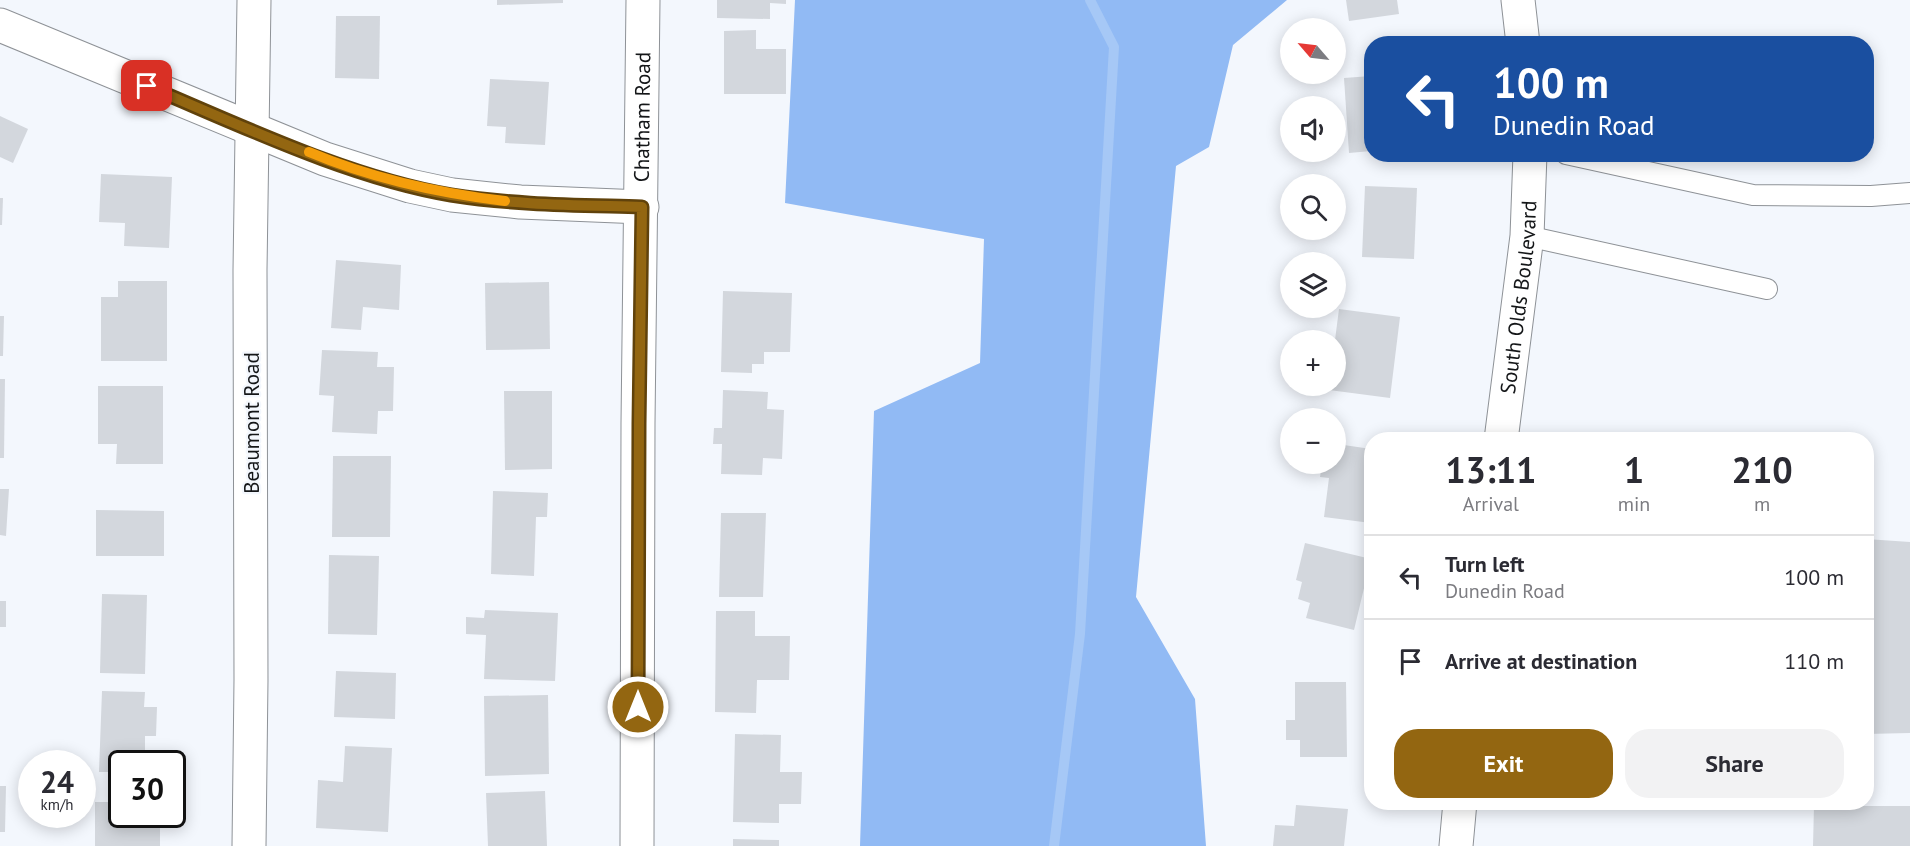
<!DOCTYPE html>
<html lang="en">
<head>
<meta charset="utf-8">
<style>
	:root { --surface:#fff; --page:#f2f2f3; --text:#2b2b33; --muted:#7c7c81; --line:#e1e1e2; --accent:#936611 }
	body { margin:0; font-family:"PT Sans",sans-serif; background:var(--page); color:var(--text); height:100vh; display:flex; flex-direction:column; font-size:22px; white-space:nowrap }
	* { box-sizing:border-box; margin:0 }
	p { font-size:20px; color:var(--muted) }
	.icon { flex:none; width:33px; height:33px; fill:none; stroke:currentColor; stroke-width:2; stroke-linecap:round; stroke-linejoin:round }
	.map { position:relative; flex:1; overflow:hidden }
	.side { position:absolute; left:1364px; top:432px; width:510px; height:378px; display:flex; flex-direction:column; background:var(--surface); border-radius:24px; box-shadow:0 3px 15px #0003 }
	.side>* { flex:none }
	.guide { position:absolute; left:1364px; top:36px; width:510px; height:126px; border-radius:24px; box-shadow:0 3px 15px #0003; background:#1a4fa0; color:#fff; overflow:hidden }
	.needle { width:39px; rotate:298deg }
	.controls { position:absolute; left:1280px; top:18px; display:grid; gap:12px }
	.controls a { display:grid; place-items:center; width:66px; height:66px; border-radius:50%; background:var(--surface); box-shadow:0 3px 15px #0003; font-size:30px }
	.speed { position:absolute; left:18px; top:750px; display:flex; gap:12px; font-size:30px; font-weight:700; text-align:center }
	.speed>* { display:grid; place-content:center; width:78px; height:78px; border-radius:50%; background:var(--surface); box-shadow:0 3px 15px #0003; line-height:1 }
	.speed small { font-size:15px; font-weight:400 }
	.speed .limit { border:3px solid #111; border-radius:9px; background:#fff; color:#111 }
	.pin { position:absolute; display:grid; place-items:center; width:51px; height:51px; color:#fff; margin:-26px; border-radius:12px; box-shadow:0 3px 9px #0006 }
	.me { position:absolute; width:66px; margin:-33px; rotate:0deg; stroke-linejoin:round; filter:drop-shadow(0 0 4px #0008) }
	.turn { display:flex; align-items:center; gap:21px; height:126px; padding:0 30px; font-size:27px }
	.turn .icon { width:78px; height:78px; stroke-width:2.5 }
	.turn b { display:block; font-size:42px; line-height:51px }
	.eta { display:flex; justify-content:space-evenly; align-items:center; height:102px; text-align:center }
	.eta b { font-size:36px; font-weight:700; line-height:42px }
	.action { display:flex; gap:12px; margin-top:auto; padding:12px 30px }
	.action a { flex:1; height:69px; border-radius:24px; background:var(--accent); color:#fff; font-size:24px; font-weight:700; line-height:69px; text-align:center }
	.action a+a { background:var(--page); color:var(--text) }
	ul { padding:0; list-style:none }
	li { display:flex; align-items:center; gap:18px; height:84px; padding:0 30px; border-top:2px solid var(--line) }
	li div { flex:1 }
	li b { display:block; font-size:22px }
	li em { font-style:normal }
	.map>svg:first-child { display:block }
	.forest { fill:#91baf4 }
	.lines { fill:none; stroke-linecap:round; stroke-linejoin:round }
	.stream { stroke:#a6c8f6; stroke-width:10 }
	.building { fill:#d3d7dd }
	.lane-casing { stroke:#8e9297; stroke-width:22 }
	.street-casing { stroke:#8e9297; stroke-width:35 }
	.lane { stroke:#fff; stroke-width:20 }
	.street { stroke:#fff; stroke-width:33 }
	.route-casing { stroke:#60420b; stroke-width:15 }
	.route { stroke:#936611; stroke-width:10 }
	.slow { stroke:#f59e0b; stroke-width:10 }
	.labels { text-anchor:middle; dominant-baseline:central; stroke-width:4.5; stroke-linejoin:round; paint-order:stroke }
	.street-label { font-size:21px; fill:#141618; stroke:#f3f7fd }
</style>
</head>
<body>
<div class="map">
<svg width="1910" height="846" viewBox="0 0 1910 846">
	<rect width="100%" height="100%" fill="#f3f7fd"/>
	<polygon class="forest" points="795,0 1287,0 1233,45 1209,147 1176,166 1136,597 1195,699 1206,846 860,846 874,411 980,363 984,239 785,203"/>
	<g class="lines">
		<polyline class="stream" points="1054,846 1080,634 1114,47 1090,0"/>
	</g>
	<g class="building">
		<polygon points="497,0 563,0 563,3 497,5"/>
		<polygon points="717,0 786,0 786,4 770,3 770,19 717,18"/>
		<polygon points="1346,0 1397,0 1399,14 1349,21"/>
		<polygon points="336,16 380,16 379,79 335,78"/>
		<polygon points="756,30 756,49 786,49 786,94 724,94 724,31"/>
		<polygon points="1371,76 1371,151 1349,153 1344,78"/>
		<polygon points="490,79 549,82 545,145 505,143 506,127 487,126"/>
		<polygon points="0,116 28,129 13,163 0,157"/>
		<polygon points="101,174 172,177 169,248 124,246 125,223 99,222"/>
		<polygon points="1365,186 1417,188 1414,259 1362,257"/>
		<polygon points="0,198 3,198 2,225 0,225"/>
		<polygon points="336,260 401,265 399,310 363,307 361,330 331,328"/>
		<polygon points="118,281 167,281 167,361 101,361 101,297 118,297"/>
		<polygon points="549,282 550,349 486,350 485,283"/>
		<polygon points="723,291 792,293 790,352 764,352 764,364 752,364 752,373 721,372"/>
		<polygon points="1339,309 1400,317 1390,398 1329,390 1329,386 1335,386 1335,340"/>
		<polygon points="0,316 4,316 3,356 0,356"/>
		<polygon points="322,350 378,352 377,367 394,367 393,411 378,411 377,434 332,432 334,396 319,395"/>
		<polygon points="0,379 5,379 4,458 0,458"/>
		<polygon points="98,386 163,386 163,464 116,464 117,444 98,444"/>
		<polygon points="723,390 768,392 767,409 784,410 782,459 763,458 762,475 721,474 722,444 713,444 714,428 722,428"/>
		<polygon points="504,391 552,391 552,469 505,470"/>
		<polygon points="1337,444 1371,449 1371,523 1324,517 1329,478 1320,477 1322,464 1335,464"/>
		<polygon points="333,456 391,456 390,537 332,537"/>
		<polygon points="0,489 9,489 6,536 0,535"/>
		<polygon points="493,491 548,493 547,517 536,517 534,576 491,574"/>
		<polygon points="96,510 164,511 164,556 96,556"/>
		<polygon points="721,513 766,513 763,597 719,597"/>
		<polygon points="1866,539 1910,542 1910,733 1866,734"/>
		<polygon points="1305,543 1371,559 1354,630 1306,618 1310,603 1298,599 1302,582 1296,580"/>
		<polygon points="329,555 379,556 377,635 328,634"/>
		<polygon points="102,594 147,595 145,674 100,673"/>
		<rect x="0" y="601" width="6" height="26"/>
		<polygon points="485,610 558,613 555,681 484,679 486,635 466,634 466,617 484,618"/>
		<polygon points="716,611 755,611 755,636 790,636 789,680 757,680 756,713 715,712"/>
		<polygon points="336,671 396,673 395,719 334,717"/>
		<polygon points="1295,682 1346,682 1347,757 1300,757 1300,740 1286,740 1286,720 1295,720"/>
		<polygon points="102,691 145,692 144,707 157,707 156,736 145,736 145,764 122,764 122,772 99,772"/>
		<polygon points="548,695 549,774 485,776 484,696"/>
		<polygon points="735,734 781,735 780,772 802,772 801,804 779,804 779,823 733,822"/>
		<polygon points="345,746 392,748 388,832 316,828 318,780 343,782"/>
		<polygon points="0,786 6,786 5,832 0,832"/>
		<polygon points="545,791 547,846 488,846 486,793"/>
		<polygon points="95,802 122,802 122,814 160,814 160,846 95,846"/>
		<polygon points="1296,805 1348,809 1344,846 1273,846 1275,825 1294,826"/>
		<polygon points="1814,806 1910,806 1910,846 1813,846"/>
		<polygon points="733,839 779,840 779,846 733,846"/>
	</g>
	<g class="lines">
		<g class="lane-casing">
			<g id="lane">
				<polyline points="1566,154 1753,195 1871,196 1910,193"/>
				<polyline points="1527,236 1767,289"/>
			</g>
		</g>
		<g class="street-casing">
			<g id="street">
				<polyline points="1518,0 1523,44"/>
				<polyline points="0,25 325,159 410,186 452,195 520,202 642,207"/>
				<path id="s1" d="M 1501,440 L 1527,236 L 1530,154"/>
				<polyline points="249,846 251,680 250,270 254,0"/>
				<path id="s2" d="M 637,846 L 638,424 L 643,0"/>
				<polyline points="1456,846 1460,802"/>
			</g>
		</g>
		<use href="#lane" class="lane"/>
		<use href="#street" class="street"/>
	</g>
	<g class="lines">
		<g class="route-casing">
			<path id="route" d="M 147,86 C 242,126 350,178 451,195 C 514,205 579,205 642,207 L 639,424 L 638,707"/>
		</g>
		<use href="#route" class="route"/>
		<path class="slow" d="M 309,152 C 373,179 437,193 505,201"/>
	</g>
	<g class="labels">
		<g class="street-label">
			<text stroke="none"><textPath href="#s2" startOffset="729">Chatham Road</textPath></text>
			<text stroke="none"><textPath href="#s1" startOffset="144">South Olds Boulevard</textPath></text>
			<text transform="translate(251 423) rotate(-90)">Beaumont Road</text>
		</g>
	</g>
</svg>
<div class="controls">
<a><svg class="needle" viewBox="-14 -14 28 28"><path d="M0-13l5 13h-10z" fill="#e53935"/><path d="M0 13l5-13h-10z" fill="#7c7c81"/></svg></a>
<a><svg class="icon" aria-label="sound" viewBox="0 0 24 24"><path d="M4 9h4l5-4v14l-5-4H4zM17 9q2 3 0 6"/></svg></a>
<a><svg class="icon" aria-label="search" viewBox="0 0 24 24"><circle cx="10" cy="10" r="6"/><path d="M15 15l6 6"/></svg></a>
<a><svg class="icon" aria-label="layers" viewBox="0 0 24 24"><path d="M12 4l9 5-9 5-9-5zM3 14l9 5 9-5"/></svg></a>
<a>+</a>
<a>−</a>
</div>
<div class="speed"><div>24<small>km/h</small></div><div class="limit">30</div></div>
<div class="pin" style="left:147px;top:86px;background:#d93025"><svg class="icon" aria-label="arrive" viewBox="0 0 24 24"><path d="M6 21V4h12l-3 4 3 4H6"/></svg></div>
<svg class="me" style="left:638px;top:707px" viewBox="-20 -20 40 40"><circle r="17" fill="#936611" stroke="#fff" stroke-width="3"/><path d="M0-11L8 9 0 5-8 9z" fill="#fff"/></svg>
<div class="guide">
<div class="turn"><svg class="icon" aria-label="left" viewBox="0 0 24 24"><path d="M17 20v-9H6M10 6l-5 5 5 5"/></svg><div><b>100 m</b>Dunedin Road</div></div>
</div>
<section class="side">
<div class="eta">
<div><b>13:11</b><p>Arrival</p></div>
<div><b>1</b><p>min</p></div>
<div><b>210</b><p>m</p></div>
</div>
<ul>
<li><svg class="icon" aria-label="left" viewBox="0 0 24 24"><path d="M17 20v-9H6M10 6l-5 5 5 5"/></svg><div><b>Turn left</b><p>Dunedin Road</p></div><em>100 m</em></li>
<li><svg class="icon" aria-label="arrive" viewBox="0 0 24 24"><path d="M6 21V4h12l-3 4 3 4H6"/></svg><div><b>Arrive at destination</b></div><em>110 m</em></li>
</ul>
<div class="action"><a>Exit</a><a>Share</a></div>
</section>
</div>
</body>
</html>
